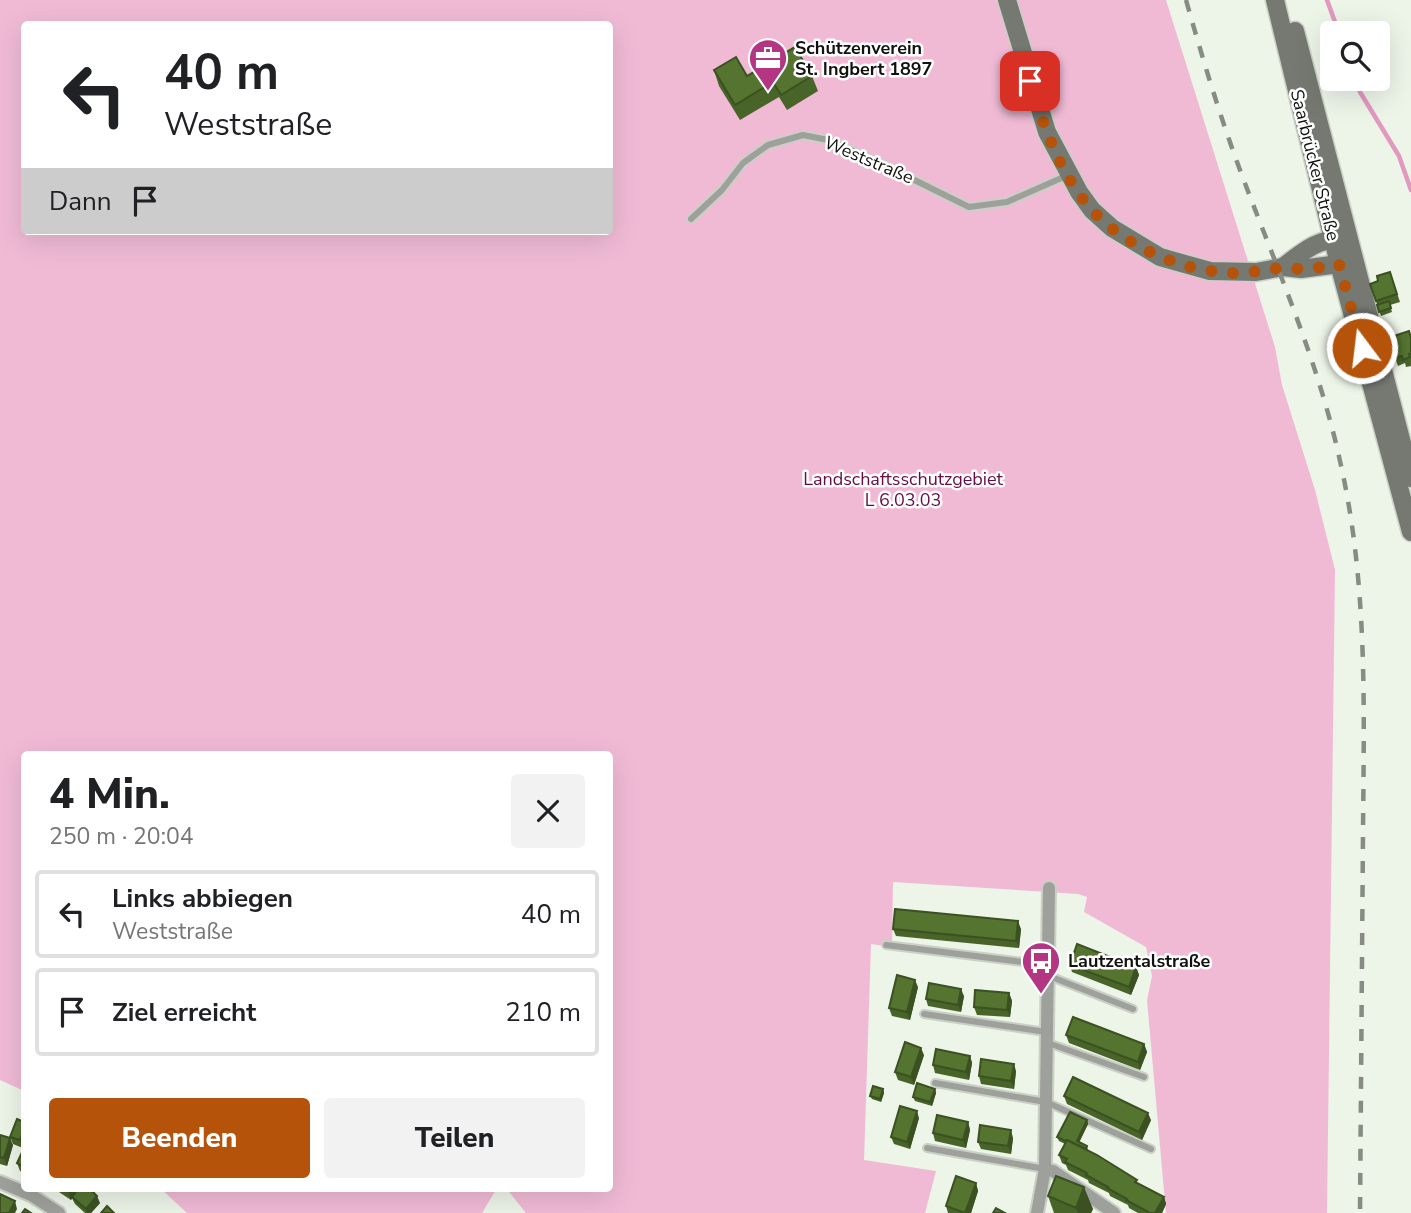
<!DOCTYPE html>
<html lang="de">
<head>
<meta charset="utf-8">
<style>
	:root { --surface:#fff; --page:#f2f2f2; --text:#202124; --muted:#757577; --line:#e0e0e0; --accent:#b45309 }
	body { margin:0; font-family:"Nunito Sans",sans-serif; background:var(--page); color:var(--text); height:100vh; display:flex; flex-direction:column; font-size:26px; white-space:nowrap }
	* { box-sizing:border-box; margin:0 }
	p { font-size:23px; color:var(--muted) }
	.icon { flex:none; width:38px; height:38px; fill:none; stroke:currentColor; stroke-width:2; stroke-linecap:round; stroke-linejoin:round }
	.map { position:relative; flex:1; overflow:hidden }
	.panel { position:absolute; left:21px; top:751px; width:592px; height:441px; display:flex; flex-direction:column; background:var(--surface); border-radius:7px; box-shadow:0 7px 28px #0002 }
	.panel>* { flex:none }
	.guide { position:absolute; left:21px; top:21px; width:592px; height:214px; border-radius:7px; box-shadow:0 7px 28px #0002; background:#fff; color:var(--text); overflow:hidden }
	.tools { position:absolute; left:1320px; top:21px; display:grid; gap:14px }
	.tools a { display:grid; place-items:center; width:70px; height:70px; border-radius:7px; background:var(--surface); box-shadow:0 7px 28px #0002; font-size:35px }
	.pin { position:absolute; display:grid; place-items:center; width:60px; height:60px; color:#fff; margin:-30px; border-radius:14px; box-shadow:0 4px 10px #0006 }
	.me { position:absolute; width:77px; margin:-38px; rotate:345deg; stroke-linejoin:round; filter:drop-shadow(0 0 5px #0008) }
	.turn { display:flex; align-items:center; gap:24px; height:147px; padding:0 28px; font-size:32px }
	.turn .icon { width:91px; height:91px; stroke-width:2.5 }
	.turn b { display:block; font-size:49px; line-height:60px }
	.then { display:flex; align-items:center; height:66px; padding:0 28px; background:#0003; gap:14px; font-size:26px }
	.round { display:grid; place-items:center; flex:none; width:74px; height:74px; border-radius:7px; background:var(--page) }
	.head { display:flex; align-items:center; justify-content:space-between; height:119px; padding:0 28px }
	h1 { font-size:42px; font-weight:800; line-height:52px }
	.button { display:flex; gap:14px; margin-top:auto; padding:14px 28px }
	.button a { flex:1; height:80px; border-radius:7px; background:var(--accent); color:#fff; font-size:28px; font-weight:800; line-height:80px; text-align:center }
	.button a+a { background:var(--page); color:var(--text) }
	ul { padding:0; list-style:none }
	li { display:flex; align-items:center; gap:21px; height:88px; margin:0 14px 10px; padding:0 14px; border:4px solid var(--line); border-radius:7px }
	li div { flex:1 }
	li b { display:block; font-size:26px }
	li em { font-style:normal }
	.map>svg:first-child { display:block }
	.green { fill:#f0bad5; fill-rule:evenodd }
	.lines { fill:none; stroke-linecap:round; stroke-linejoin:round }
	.stream { stroke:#e398bf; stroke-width:4.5 }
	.lane-casing { stroke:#cad0c5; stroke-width:10 }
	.street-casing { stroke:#cad0c5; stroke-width:16 }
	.secondary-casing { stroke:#cad0c5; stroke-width:21 }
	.lane { stroke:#9da09b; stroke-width:6 }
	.street { stroke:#9da09b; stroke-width:12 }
	.secondary { stroke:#757972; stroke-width:18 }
	.rail { stroke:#878b83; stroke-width:4.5; stroke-dasharray:12 12; stroke-linecap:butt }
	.wall { fill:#486429 }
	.shaded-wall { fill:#3b5122 }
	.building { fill:#547430; stroke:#3b5122; stroke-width:2 }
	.route { stroke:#b45309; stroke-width:12; stroke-dasharray:0 21.6 }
	.labels { text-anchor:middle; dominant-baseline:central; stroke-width:5; stroke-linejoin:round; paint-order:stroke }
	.poi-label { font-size:18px; font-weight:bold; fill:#10120e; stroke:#fff; text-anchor:start }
	.street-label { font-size:18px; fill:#10120e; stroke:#fff }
	.park-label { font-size:18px; fill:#660c47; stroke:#fff }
</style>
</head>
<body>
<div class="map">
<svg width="1411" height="1213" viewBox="0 0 1411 1213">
	<rect width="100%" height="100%" fill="#edf4e8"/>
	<g class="green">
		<path d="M 0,0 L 1166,0 L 1275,347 L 1282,385 L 1315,490 L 1335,570 L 1327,1213 L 1166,1213 L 1147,1000 L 1152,976 L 1146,947 L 1084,912 L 1087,897 L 1078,894 L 893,882 L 892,947 L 871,944 L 864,1160 L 936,1171 L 925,1213 L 526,1213 L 506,1188 L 609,1188 L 609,754 L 24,754 L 24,1091 L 0,1080 ZM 24,24 L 609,24 L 609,231 L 24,231 Z"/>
		<polygon points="160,1188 497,1188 482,1213 187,1213"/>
	</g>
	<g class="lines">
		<g class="stream">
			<polyline points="1327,0 1339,33"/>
			<polyline points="1355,79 1360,92 1399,156 1411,190"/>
		</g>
		<g class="lane-casing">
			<g id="lane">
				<polyline points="691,219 722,190 743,163 768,145 803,135 828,140 878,162 969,207 1007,202 1066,176"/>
				<polyline points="886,945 1047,965"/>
				<polyline points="1049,976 1133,1009"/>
				<polyline points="924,1014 1046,1032"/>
				<polyline points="1048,1043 1144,1077"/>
				<polyline points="935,1083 1046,1102 1151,1149"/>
				<polyline points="927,1148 1045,1169"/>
			</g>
		</g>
		<g class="street-casing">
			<g id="street">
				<polyline points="1045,1169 1053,1171 1114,1213"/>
				<polyline points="0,1182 31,1195 59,1213"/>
				<polyline points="1037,1213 1045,1169 1049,888"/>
			</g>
		</g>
		<g class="secondary-casing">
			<g id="secondary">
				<polyline points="1007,0 1047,132 1079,192 1092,210 1112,228 1160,257 1210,271 1256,272 1283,267 1301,269 1339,264"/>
				<polyline points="1275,0 1339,264 1411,532"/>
				<polyline points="1295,31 1411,478"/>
				<path d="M 1283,267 C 1300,254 1320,236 1343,240"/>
			</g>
		</g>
		<use href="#lane" class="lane"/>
		<use href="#street" class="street"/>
		<use href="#secondary" class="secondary"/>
		<path class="rail" d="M 1186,0 C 1203,60 1221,120 1243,178 C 1278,271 1319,364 1340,461 C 1368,583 1364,708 1363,833 C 1362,960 1361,1086 1360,1213"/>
	</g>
	<g class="wall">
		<polygon points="714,70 747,76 812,76 818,91 787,110 779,97 740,120 719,86"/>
		<polygon points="1390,272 1400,302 1390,305 1392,312 1381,316 1370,284 1378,281"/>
		<polygon points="1388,338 1411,338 1411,366 1406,367 1405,363 1398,366"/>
		<polygon points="893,929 1021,929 1019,948 896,936"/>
		<polygon points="1070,965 1136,967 1139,975 1131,995 1072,972"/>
		<polygon points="918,987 910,1020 892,1016 889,1008"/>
		<polygon points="1009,993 1012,1001 1010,1017 977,1015 974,1007"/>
		<polygon points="964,996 961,1012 928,1006 926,999"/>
		<polygon points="1066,1035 1144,1044 1147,1052 1140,1070 1069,1043"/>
		<polygon points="924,1055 914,1085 898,1080 895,1072"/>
		<polygon points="970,1056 972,1063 969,1080 935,1073 933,1065"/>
		<polygon points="1016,1071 1014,1089 981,1084 979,1076"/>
		<polygon points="883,1089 884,1093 881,1102 872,1099 870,1096"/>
		<polygon points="935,1089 936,1093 932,1106 915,1101 913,1097"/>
		<polygon points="1064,1096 1151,1120 1142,1140 1067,1104"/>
		<polygon points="919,1118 910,1149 894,1144 891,1137"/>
		<polygon points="1087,1120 1088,1124 1079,1142 1087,1146 1088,1151 1138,1183 1164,1197 1166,1204 1162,1213 1138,1213 1129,1208 1128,1205 1110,1196 1109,1193 1089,1183 1088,1180 1068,1170 1066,1165 1062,1163 1059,1155 1065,1144 1059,1141 1057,1137"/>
		<polygon points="24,1122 24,1144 23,1148 13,1144 10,1137"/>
		<polygon points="968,1122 970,1130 966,1148 935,1141 933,1133"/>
		<polygon points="0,1135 13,1145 7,1166 0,1164"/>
		<polygon points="1013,1138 1011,1154 981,1149 978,1142"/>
		<polygon points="24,1148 24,1173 20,1171 17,1163"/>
		<polygon points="976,1183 978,1191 971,1213 948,1213 946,1206"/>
		<polygon points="53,1188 79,1188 76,1192 100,1203 91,1213 85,1213 75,1204 72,1198 71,1200"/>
		<polygon points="1048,1196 1093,1209 1091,1213 1054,1213"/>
	</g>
	<g class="shaded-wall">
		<polygon points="1018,921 1021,929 1019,948 1016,941"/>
		<polygon points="1136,967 1139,975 1131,995 1129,987"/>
		<polygon points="915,980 918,987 910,1020 907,1012"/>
		<polygon points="961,989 964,996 961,1012 958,1005"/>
		<polygon points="1009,993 1012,1001 1010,1017 1007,1010"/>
		<polygon points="1144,1044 1147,1052 1140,1070 1138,1062"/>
		<polygon points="921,1048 924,1055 914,1085 911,1077"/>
		<polygon points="970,1056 972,1063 969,1080 966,1072"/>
		<polygon points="1014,1064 1016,1071 1014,1089 1011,1081"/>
		<polygon points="883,1089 884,1093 881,1102 880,1099"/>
		<polygon points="935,1089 936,1093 932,1106 930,1102"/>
		<polygon points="917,1111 919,1118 910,1149 907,1142"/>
		<polygon points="1148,1113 1151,1120 1142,1140 1139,1132"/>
		<polygon points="1087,1120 1088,1124 1078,1145 1077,1141"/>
		<polygon points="968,1122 970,1130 966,1148 963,1140"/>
		<polygon points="24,1129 24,1144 23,1148 20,1140"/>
		<polygon points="1011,1130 1013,1138 1011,1154 1008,1146"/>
		<polygon points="10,1138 13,1145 7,1166 4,1158"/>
		<polygon points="976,1183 978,1191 971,1213 965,1213"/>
		<polygon points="1084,1187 1093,1209 1091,1213 1078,1213 1076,1208"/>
		<polygon points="79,1188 71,1200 67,1189"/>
		<polygon points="97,1196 100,1203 91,1213 87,1213 86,1209"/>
		<polygon points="1164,1197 1166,1204 1162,1213 1155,1213"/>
		<polygon points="15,1201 17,1209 15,1213 9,1213"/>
	</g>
	<g class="building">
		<polygon points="795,47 812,76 781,95 773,82 735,105 714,70 736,57 747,76"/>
		<polygon points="1390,272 1397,294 1376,301 1370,284 1378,281 1377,276"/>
		<polygon points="1389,301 1391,308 1379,312 1377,305"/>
		<polygon points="1409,331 1411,338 1411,353 1409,354 1410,357 1403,360 1402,356 1395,358 1388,338"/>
		<polygon points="895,909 1018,921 1016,941 893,929"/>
		<polygon points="1077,944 1136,967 1129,987 1070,965"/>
		<polygon points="897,975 915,980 907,1012 889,1008"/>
		<polygon points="929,983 961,989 958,1005 926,999"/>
		<polygon points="975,990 1009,993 1007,1010 974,1007"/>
		<polygon points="1073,1017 1144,1044 1138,1062 1066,1035"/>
		<polygon points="905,1042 921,1048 911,1077 895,1072"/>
		<polygon points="936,1049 970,1056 966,1072 933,1065"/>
		<polygon points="981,1059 1014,1064 1011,1081 979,1076"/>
		<polygon points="1073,1077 1148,1113 1139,1132 1064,1096"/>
		<polygon points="917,1083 935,1089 930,1102 913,1097"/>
		<polygon points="873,1086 883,1089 880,1099 870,1096"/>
		<polygon points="900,1106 917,1111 907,1142 891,1137"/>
		<polygon points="1070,1112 1087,1120 1077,1141 1087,1146 1086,1149 1067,1140 1066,1141 1057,1137"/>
		<polygon points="937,1115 968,1122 963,1140 933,1133"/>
		<polygon points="17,1119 24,1122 24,1129 20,1140 10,1137"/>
		<polygon points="980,1125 1011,1130 1008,1146 978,1142"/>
		<polygon points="0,1135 10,1138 4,1158 0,1157"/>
		<polygon points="1067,1140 1097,1155 1137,1180 1135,1182 1164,1197 1155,1213 1150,1213 1126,1200 1127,1199 1107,1188 1108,1187 1086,1175 1087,1173 1065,1162 1067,1159 1059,1155"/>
		<polygon points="24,1148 24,1167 17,1163"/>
		<polygon points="956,1176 976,1183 965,1213 946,1206"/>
		<polygon points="1056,1176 1084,1187 1076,1208 1048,1196"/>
		<polygon points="79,1188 89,1188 97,1196 86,1209 72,1197"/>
		<polygon points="0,1194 15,1201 9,1213 0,1213"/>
		<polygon points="107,1206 114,1213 101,1213"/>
		<polygon points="996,1208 1005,1213 993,1213"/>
		<polygon points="25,1209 31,1213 22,1213"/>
	</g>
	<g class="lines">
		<path class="route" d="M 1030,81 C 1043,125 1061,177 1093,211 C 1128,248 1182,271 1232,273 C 1249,273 1264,270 1280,268 C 1288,267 1295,269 1302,269 C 1314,269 1327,266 1339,264 L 1362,348"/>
	</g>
	<defs>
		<g id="office-pin" transform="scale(2.0125)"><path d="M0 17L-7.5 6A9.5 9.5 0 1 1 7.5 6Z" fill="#b43683" stroke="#fff"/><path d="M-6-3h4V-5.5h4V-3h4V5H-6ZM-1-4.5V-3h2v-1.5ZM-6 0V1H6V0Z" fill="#fff"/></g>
		<g id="bus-pin" transform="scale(2.0125)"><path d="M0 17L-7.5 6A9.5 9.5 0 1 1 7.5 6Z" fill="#b43683" stroke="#fff"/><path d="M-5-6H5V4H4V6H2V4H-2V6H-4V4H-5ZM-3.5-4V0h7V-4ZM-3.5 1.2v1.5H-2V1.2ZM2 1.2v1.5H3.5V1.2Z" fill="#fff"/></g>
	</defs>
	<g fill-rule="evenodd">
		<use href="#office-pin" x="768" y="58"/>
		<use href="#bus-pin" x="1041" y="961"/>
	</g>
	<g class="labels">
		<g class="poi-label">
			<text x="795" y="48">Schützenverein<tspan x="795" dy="21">St. Ingbert 1897</tspan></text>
			<text x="1068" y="961">Lautzentalstraße</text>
		</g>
		<g class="street-label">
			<text transform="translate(869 160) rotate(23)">Weststraße</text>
			<text transform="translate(1315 165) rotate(76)">Saarbrücker Straße</text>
		</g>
		<g class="park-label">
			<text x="903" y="479">Landschaftsschutzgebiet<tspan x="903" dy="21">L 6.03.03</tspan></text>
		</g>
	</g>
</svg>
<div class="tools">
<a><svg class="icon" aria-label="search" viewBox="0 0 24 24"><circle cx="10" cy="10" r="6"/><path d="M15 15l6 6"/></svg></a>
</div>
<div class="pin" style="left:1030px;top:81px;background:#d93025"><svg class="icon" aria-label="arrive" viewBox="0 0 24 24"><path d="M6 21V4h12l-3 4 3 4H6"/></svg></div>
<svg class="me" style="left:1362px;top:348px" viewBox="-20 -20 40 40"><circle r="17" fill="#b45309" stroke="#fff" stroke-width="3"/><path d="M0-11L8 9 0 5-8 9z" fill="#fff"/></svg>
<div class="guide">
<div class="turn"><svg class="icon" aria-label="left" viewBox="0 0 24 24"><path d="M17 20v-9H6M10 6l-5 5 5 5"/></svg><div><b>40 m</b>Weststraße</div></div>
<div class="then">Dann<svg class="icon" aria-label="arrive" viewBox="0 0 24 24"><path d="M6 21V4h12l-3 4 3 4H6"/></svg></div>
</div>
<section class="panel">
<div class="head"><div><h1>4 Min.</h1><p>250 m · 20:04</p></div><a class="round"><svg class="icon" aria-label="close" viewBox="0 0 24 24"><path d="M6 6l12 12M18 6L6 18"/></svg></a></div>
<ul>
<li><svg class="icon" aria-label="left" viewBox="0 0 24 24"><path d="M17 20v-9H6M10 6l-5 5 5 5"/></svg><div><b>Links abbiegen</b><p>Weststraße</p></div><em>40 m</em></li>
<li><svg class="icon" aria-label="arrive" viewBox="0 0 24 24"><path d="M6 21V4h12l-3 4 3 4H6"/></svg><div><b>Ziel erreicht</b></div><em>210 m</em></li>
</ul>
<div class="button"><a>Beenden</a><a>Teilen</a></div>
</section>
</div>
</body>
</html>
